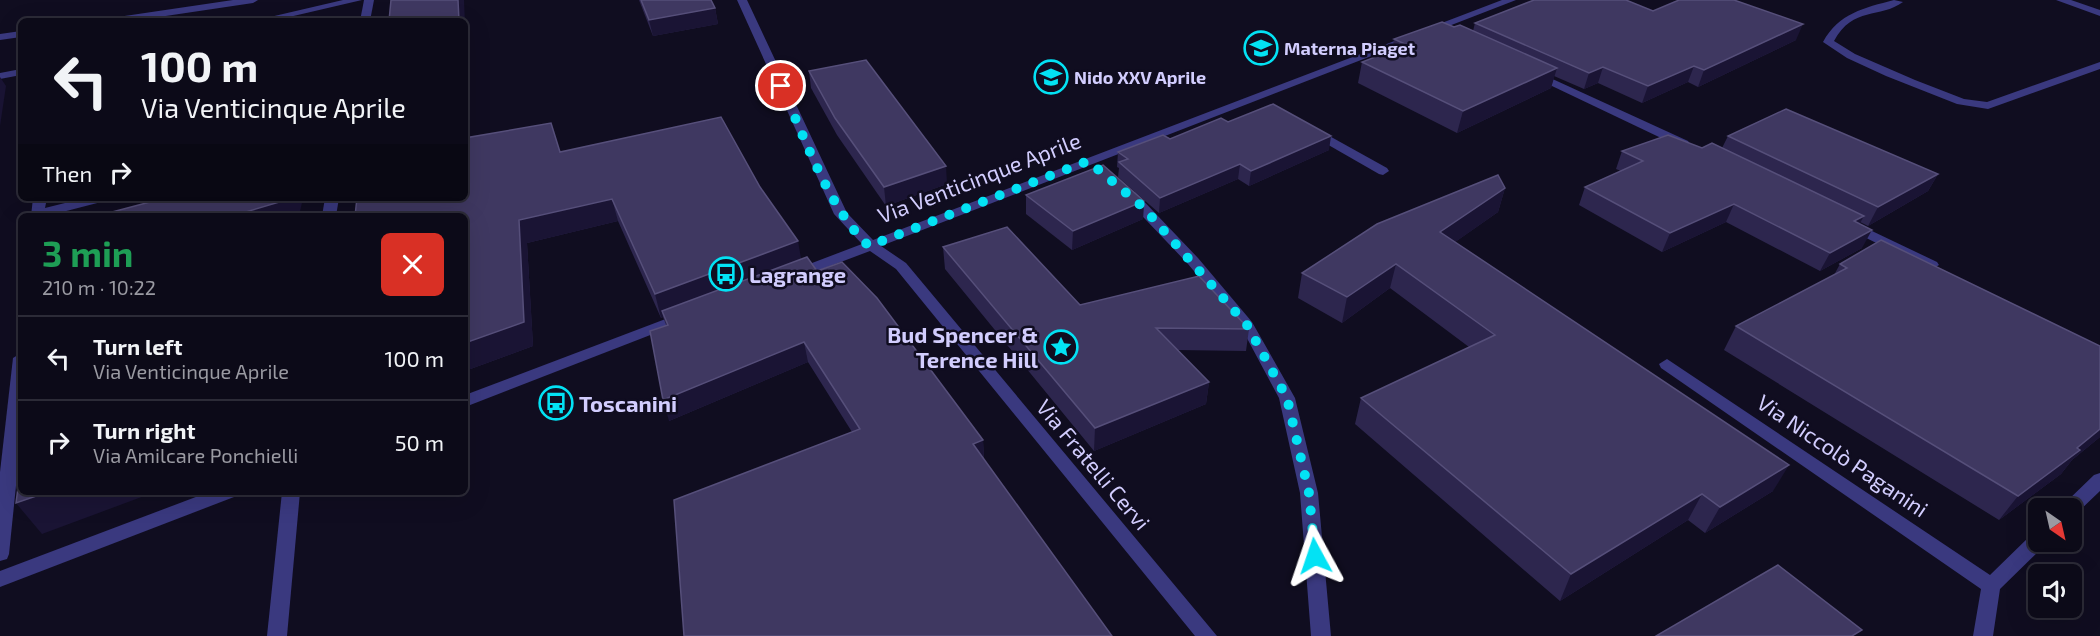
<!DOCTYPE html>
<html lang="en">
<head>
<meta charset="utf-8">
<style>
	:root { --surface:#0c0a18; --page:#151321; --text:#f1f3f6; --muted:#9a9aa2; --line:#2c2b37 }
	body { margin:0; font-family:"Exo 2",sans-serif; background:var(--page); color:var(--text); height:100vh; display:flex; flex-direction:column; font-size:22px; white-space:nowrap }
	* { box-sizing:border-box; margin:0 }
	p { font-size:20px; color:var(--muted) }
	.icon { flex:none; width:33px; height:33px; fill:none; stroke:currentColor; stroke-width:2; stroke-linecap:round; stroke-linejoin:round }
	.map { position:relative; flex:1; overflow:hidden }
	.details { position:absolute; left:18px; top:213px; width:450px; height:282px; display:flex; flex-direction:column; background:var(--surface); border-radius:9px; box-shadow:0 6px 24px #0002,0 0 0 2px var(--line) }
	.details>* { flex:none }
	.banner { position:absolute; left:18px; top:18px; width:450px; height:183px; border-radius:9px; box-shadow:0 6px 24px #0002,0 0 0 2px var(--line); background:#0c0a18; color:var(--text); overflow:hidden }
	.needle { width:39px; rotate:146deg }
	.controls { position:absolute; left:2028px; top:498px; display:grid; gap:12px }
	.controls a { display:grid; place-items:center; width:54px; height:54px; border-radius:9px; background:var(--surface); box-shadow:0 6px 24px #0002,0 0 0 2px var(--line); font-size:30px }
	.pin { position:absolute; display:grid; place-items:center; width:51px; height:51px; color:#fff; margin:-26px; border:3px solid #fff; border-radius:50%; box-shadow:0 2px 6px #0007 }
	.me { position:absolute; width:66px; margin:-33px; rotate:355deg; stroke-linejoin:round; filter:drop-shadow(0 0 4px #0008) }
	.turn { display:flex; align-items:center; gap:21px; height:126px; padding:0 24px; font-size:27px }
	.turn .icon { width:78px; height:78px; stroke-width:2.5 }
	.turn b { display:block; font-size:42px; line-height:51px }
	.then { display:flex; align-items:center; height:57px; padding:0 24px; background:#0003; gap:12px; font-size:22px }
	.round { display:grid; place-items:center; flex:none; width:63px; height:63px; border-radius:9px; background:var(--page) }
	.overview { display:flex; align-items:center; justify-content:space-between; height:102px; padding:0 24px }
	h1 { font-size:36px; font-weight:700; line-height:45px; color:#1e9e55 }
	ul { padding:0; list-style:none }
	li { display:flex; align-items:center; gap:18px; height:84px; padding:0 24px; border-top:2px solid var(--line) }
	li div { flex:1 }
	li b { display:block; font-size:22px }
	li em { font-style:normal }
	.map>svg:first-child { display:block }
	.lines { fill:none; stroke-linecap:round; stroke-linejoin:round }
	.minor { fill:#3a397f; fill-rule:evenodd }
	.wall { fill:#2d264e }
	.shaded-wall { fill:#1a1434 }
	.building { fill:#3f3861; stroke:#564f7a; stroke-width:1.5 }
	.route { stroke:#03e2f4; stroke-width:10; stroke-dasharray:0 18 }
	.labels { text-anchor:middle; dominant-baseline:central; stroke-width:5; stroke-linejoin:round; paint-order:stroke }
	.far-poi-label { font-size:18px; font-weight:bold; fill:#d2cdfe; stroke:#100d20; text-anchor:start }
	.street-label { font-size:22px; fill:#d2cdfe; stroke:#100d20 }
	.poi-label { font-size:22px; font-weight:bold; fill:#d2cdfe; stroke:#100d20; text-anchor:start }
</style>
</head>
<body>
<div class="map">
<svg width="2100" height="636" viewBox="0 0 2100 636">
	<rect width="100%" height="100%" fill="#100d20"/>
	<g class="lines">
		<g class="minor">
			<polygon points="233,0 258,0 253,3 132,21 106,21 111,18"/>
			<polygon points="343,0 362,0 272,21 253,21"/>
			<polygon points="364,0 374,0 370,21 360,21"/>
			<polygon points="737,0 747,0 847,213 873,240 1502,0 1516,0 881,246 906,263 1217,636 1195,636 896,269 870,251 801,277 791,277 789,274 791,271 862,244 834,214"/>
			<path d="M 1894,0 L 1903,2 C 1880,19 1853,6 1834,41 L 1855,54 L 1915,80 L 1964,99 L 1987,102 L 2100,62 L 2100,69 L 1988,109 L 1957,104 L 1886,76 L 1847,58 L 1823,42 C 1839,13 1864,8 1894,0 Z"/>
			<polygon points="2056,0 2071,0 2100,10 2100,16"/>
			<polygon points="21,31 21,37 0,40 0,34"/>
			<polygon points="21,69 21,75 0,79 0,73"/>
			<polygon points="1535,71 1688,141 1690,144 1688,147 1680,147 1531,76 1531,72"/>
			<polygon points="1315,128 1387,168 1389,171 1383,175 1379,174 1311,135 1311,129"/>
			<polygon points="1130,191 1135,192 1198,258 1252,322 1295,398 1318,493 1331,636 1311,636 1300,493 1279,398 1241,327 1188,264 1125,198 1123,195 1125,192"/>
			<polygon points="33,198 47,198 45,208 85,198 107,198 105,201 47,216 31,216"/>
			<polygon points="325,198 339,198 336,216 322,216"/>
			<polygon points="1851,221 1937,262 1939,265 1932,269 1927,268 1846,228 1844,225 1846,222"/>
			<polygon points="684,312 689,314 691,317 689,320 465,407 465,395"/>
			<polygon points="21,353 21,437 9,554 7,559 0,561 0,472 13,358"/>
			<polygon points="1667,359 1990,575 2031,535 2038,533 2038,542 2047,542 2045,545 2000,589 1993,636 1973,636 1981,589 1661,368 1659,364"/>
			<polygon points="2100,473 2100,491 2077,513 2072,515 2072,508 2062,508 2065,503 2094,475"/>
			<polygon points="209,492 237,492 234,497 0,587 0,571"/>
			<polygon points="282,492 300,492 287,636 267,636"/>
		</g>
	</g>
	<g class="wall">
		<polygon points="639,0 711,0 715,8 718,24 653,36"/>
		<polygon points="1653,11 1796,40 1698,87 1688,82 1642,103 1598,83 1584,89 1554,76 1551,88 1457,133 1358,83 1362,62 1392,50 1394,39 1454,27 1473,31 1475,23"/>
		<polygon points="809,71 947,184 886,206 837,135 811,88"/>
		<polygon points="1228,122 1329,150 1249,186 1238,179 1159,213 1118,177 1119,168 1117,167 1118,152 1170,139"/>
		<polygon points="1728,136 1938,174 1928,191 1868,226 1860,222 1859,224 1862,248 1820,271 1726,222 1662,252 1579,205 1585,187 1621,171 1616,169 1622,151 1702,148 1722,148"/>
		<polygon points="560,152 801,259 817,271 983,440 984,460 852,432 808,362 669,421 666,325 663,317 661,318 618,221 527,243 533,346 465,371 465,216"/>
		<polygon points="1505,188 1498,212 1455,242 1773,491 1705,533 1688,520 1560,601 1355,424 1361,398 1469,347 1390,288 1342,323 1298,298 1302,273"/>
		<polygon points="1026,195 1144,201 1143,219 1072,250 1026,214"/>
		<polygon points="943,247 1080,305 1249,329 1246,351 1177,350 1209,382 1206,404 1094,451 945,269"/>
		<polygon points="1840,264 2100,346 2100,437 2072,460 2061,474 1999,520 1724,350 1736,326 1834,275"/>
	</g>
	<g class="shaded-wall">
		<polygon points="458,0 464,0 468,96 465,97 465,21 459,21"/>
		<polygon points="715,8 718,24 653,36 649,20"/>
		<polygon points="1803,24 1796,40 1698,87 1704,70"/>
		<polygon points="1694,66 1688,82 1642,103 1648,86"/>
		<polygon points="1603,67 1598,83 1584,89 1589,73"/>
		<polygon points="1557,68 1551,88 1457,133 1463,111"/>
		<polygon points="0,77 6,86 0,126"/>
		<polygon points="1331,136 1329,150 1249,186 1251,171"/>
		<polygon points="1240,164 1238,179 1159,213 1160,198"/>
		<polygon points="946,166 947,184 886,206 884,187"/>
		<polygon points="1938,174 1928,191 1868,226 1878,207"/>
		<polygon points="1505,188 1498,212 1434,257 1440,232"/>
		<polygon points="284,198 303,198 299,216 232,216"/>
		<polygon points="612,199 618,221 527,243 533,346 465,371 465,343 519,220"/>
		<polygon points="1144,201 1143,219 1072,250 1073,231"/>
		<polygon points="1734,204 1726,222 1662,252 1670,233"/>
		<polygon points="1864,216 1854,234 1854,221"/>
		<polygon points="1872,230 1862,248 1820,271 1830,253"/>
		<polygon points="798,241 802,264 662,311 663,317 661,318 655,294"/>
		<polygon points="1396,264 1390,288 1342,323 1347,297"/>
		<polygon points="804,342 808,362 669,421 663,400"/>
		<polygon points="1209,382 1206,404 1094,451 1095,428"/>
		<polygon points="2100,429 2100,437 2072,460 2061,474 1999,520 2018,496"/>
		<polygon points="983,440 984,461 973,444"/>
		<polygon points="1789,465 1773,491 1705,533 1720,507"/>
		<polygon points="48,492 155,492 42,534 16,503"/>
		<polygon points="1702,494 1688,520 1560,601 1571,574"/>
	</g>
	<g class="building">
		<polygon points="391,0 458,0 459,21 389,21"/>
		<polygon points="641,0 711,0 715,8 649,20"/>
		<polygon points="1534,0 1626,0 1653,11 1679,0 1734,0 1803,24 1704,70 1694,66 1648,86 1603,67 1589,73 1475,23"/>
		<polygon points="1442,22 1454,27 1460,25 1557,68 1463,111 1362,62 1407,45 1394,39"/>
		<polygon points="866,60 946,166 884,187 835,118 809,71"/>
		<polygon points="1273,104 1331,136 1251,171 1240,164 1160,198 1119,162 1128,159 1118,152 1163,135 1170,139 1221,118 1228,122"/>
		<polygon points="1786,109 1938,174 1878,207 1728,136"/>
		<polygon points="721,117 760,187 798,241 655,294 612,199 519,220 524,322 465,343 465,216 355,216 357,198 465,198 465,138 551,123 560,152"/>
		<polygon points="1668,135 1702,148 1712,143 1864,216 1854,221 1872,230 1830,253 1734,204 1670,233 1585,187 1643,161 1622,151"/>
		<polygon points="1103,165 1144,201 1073,231 1026,195"/>
		<polygon points="1498,175 1505,188 1440,232 1789,465 1720,507 1702,494 1571,574 1361,398 1495,335 1396,264 1347,297 1302,273 1377,224"/>
		<polygon points="165,198 284,198 283,201 232,216 97,216"/>
		<polygon points="1007,227 1080,305 1199,276 1249,329 1156,328 1209,382 1095,428 943,247"/>
		<polygon points="1881,240 2100,346 2100,429 2077,448 2080,450 2018,496 1736,326 1847,268 1840,264"/>
		<polygon points="807,257 817,271 842,262 877,298 983,440 973,444 1112,636 684,636 674,500 860,429 804,342 663,400 650,331 668,325 662,311"/>
		<polygon points="21,465 21,492 48,492 16,503"/>
		<polygon points="1778,565 1862,630 1852,636 1656,636"/>
	</g>
	<g class="lines">
		<path class="route" d="M 781,86 C 804,135 829,210 869,246 L 1088,161 L 1143,207 L 1247,325 L 1287,398 L 1309,493 L 1315,556"/>
	</g>
	<defs>
		<g id="school-ring" transform="scale(1.725)"><circle r="9.5" fill="#100d20" stroke="#03e2f4" stroke-width="1.5"/><path d="M0-5L7-2L0 1L-7-2ZM-4 1L0 2.5L4 1V4Q0 6-4 4Z" fill="#03e2f4"/></g>
		<g id="bus-ring" transform="scale(1.725)"><circle r="9.5" fill="#100d20" stroke="#03e2f4" stroke-width="1.5"/><path d="M-5-6H5V4H4V6H2V4H-2V6H-4V4H-5ZM-3.5-4V0h7V-4ZM-3.5 1.2v1.5H-2V1.2ZM2 1.2v1.5H3.5V1.2Z" fill="#03e2f4"/></g>
		<g id="sight-ring" transform="scale(1.725)"><circle r="9.5" fill="#100d20" stroke="#03e2f4" stroke-width="1.5"/><path d="M0-6L1.8-2.2L6-1.7L2.9 1.2L3.7 5.4L0 3.3L-3.7 5.4L-2.9 1.2L-6-1.7L-1.8-2.2Z" fill="#03e2f4"/></g>
	</defs>
	<g fill-rule="evenodd">
		<use href="#school-ring" x="1261" y="48"/>
		<use href="#school-ring" x="1051" y="77"/>
		<use href="#bus-ring" x="726" y="274"/>
		<use href="#sight-ring" x="1061" y="347"/>
		<use href="#bus-ring" x="556" y="403"/>
	</g>
	<g class="labels">
		<g class="far-poi-label">
			<text x="1284" y="48">Materna Piaget</text>
			<text x="1074" y="77">Nido XXV Aprile</text>
		</g>
		<g class="street-label">
			<text transform="translate(979 177) rotate(-21)">Via Venticinque Aprile</text>
			<text transform="translate(1843 455) rotate(34)">Via Niccolò Paganini</text>
			<text transform="translate(1094 464) rotate(50)">Via Fratelli Cervi</text>
		</g>
		<g class="poi-label">
			<text x="749" y="274">Lagrange</text>
			<text x="1038" y="334" text-anchor="end">Bud Spencer &amp;<tspan x="1038" dy="25">Terence Hill</tspan></text>
			<text x="579" y="403">Toscanini</text>
		</g>
	</g>
</svg>
<div class="controls">
<a><svg class="needle" viewBox="-14 -14 28 28"><path d="M0-13l5 13h-10z" fill="#e53935"/><path d="M0 13l5-13h-10z" fill="#9a9aa2"/></svg></a>
<a><svg class="icon" aria-label="sound" viewBox="0 0 24 24"><path d="M4 9h4l5-4v14l-5-4H4zM17 9q2 3 0 6"/></svg></a>
</div>
<div class="pin" style="left:781px;top:86px;background:#d93025"><svg class="icon" aria-label="arrive" viewBox="0 0 24 24"><path d="M6 21V4h12l-3 4 3 4H6"/></svg></div>
<svg class="me" style="left:1315px;top:556px" viewBox="-20 -20 40 40"><path d="M0-17L14 15 0 8-14 15z" fill="#03e2f4" stroke="#fff" stroke-width="4"/></svg>
<div class="banner">
<div class="turn"><svg class="icon" aria-label="left" viewBox="0 0 24 24"><path d="M17 20v-9H6M10 6l-5 5 5 5"/></svg><div><b>100 m</b>Via Venticinque Aprile</div></div>
<div class="then">Then<svg class="icon" aria-label="right" viewBox="0 0 24 24"><path d="M7 20v-9h11M14 6l5 5-5 5"/></svg></div>
</div>
<section class="details">
<div class="overview"><div><h1>3 min</h1><p>210 m · 10:22</p></div><a class="round" style="background:#d93025;color:#fff"><svg class="icon" aria-label="close" viewBox="0 0 24 24"><path d="M6 6l12 12M18 6L6 18"/></svg></a></div>
<ul>
<li><svg class="icon" aria-label="left" viewBox="0 0 24 24"><path d="M17 20v-9H6M10 6l-5 5 5 5"/></svg><div><b>Turn left</b><p>Via Venticinque Aprile</p></div><em>100 m</em></li>
<li><svg class="icon" aria-label="right" viewBox="0 0 24 24"><path d="M7 20v-9h11M14 6l5 5-5 5"/></svg><div><b>Turn right</b><p>Via Amilcare Ponchielli</p></div><em>50 m</em></li>
</ul>
</section>
</div>
</body>
</html>
